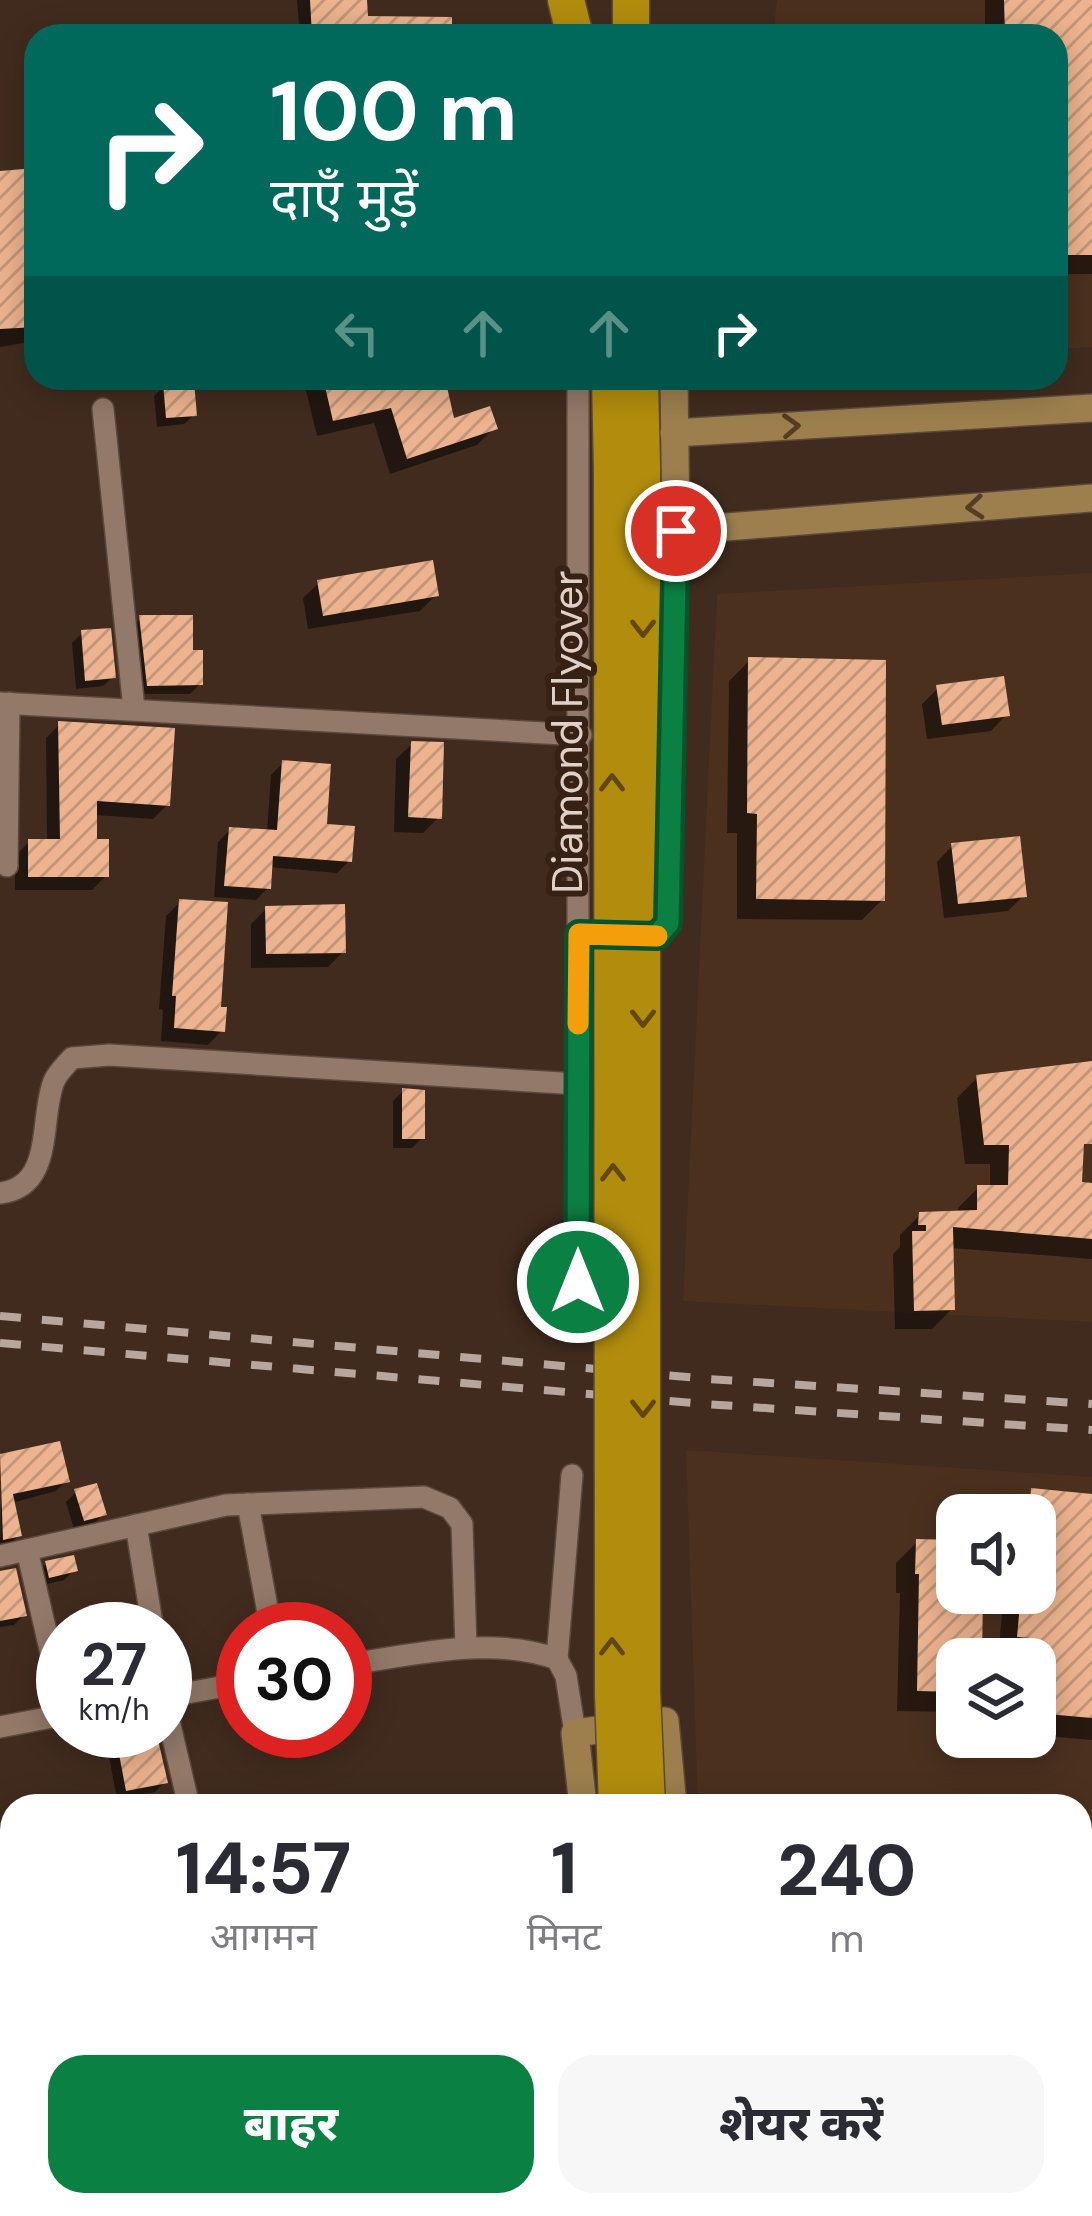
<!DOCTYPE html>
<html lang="hi">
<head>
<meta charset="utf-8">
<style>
	:root { --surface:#fff; --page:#f7f7f7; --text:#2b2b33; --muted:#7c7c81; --accent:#0b8043 }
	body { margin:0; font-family:"DM Sans","Noto Sans Devanagari",sans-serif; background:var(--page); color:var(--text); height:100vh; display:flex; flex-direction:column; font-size:45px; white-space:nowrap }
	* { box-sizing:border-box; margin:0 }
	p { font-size:39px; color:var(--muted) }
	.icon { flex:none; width:66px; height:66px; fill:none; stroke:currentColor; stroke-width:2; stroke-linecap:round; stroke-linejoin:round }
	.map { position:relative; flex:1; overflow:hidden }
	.panel { position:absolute; left:0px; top:1794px; width:1092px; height:423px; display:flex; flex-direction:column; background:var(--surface); border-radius:36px 36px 0 0; box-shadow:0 6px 30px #0003 }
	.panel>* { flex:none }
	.hud { position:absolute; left:24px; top:24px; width:1044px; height:366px; border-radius:36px; box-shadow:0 6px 30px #0003; background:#00695c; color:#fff; overflow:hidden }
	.controls { position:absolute; left:936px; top:1494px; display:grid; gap:24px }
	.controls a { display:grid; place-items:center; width:120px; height:120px; border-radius:24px; background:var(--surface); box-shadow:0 6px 30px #0003; font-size:60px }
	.speed { position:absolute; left:36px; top:1602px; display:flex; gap:24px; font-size:60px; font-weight:700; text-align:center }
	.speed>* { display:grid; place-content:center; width:156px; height:156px; border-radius:50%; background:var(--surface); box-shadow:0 6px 30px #0003; line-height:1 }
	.speed small { font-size:30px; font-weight:400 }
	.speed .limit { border:18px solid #d22; background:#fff; color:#111 }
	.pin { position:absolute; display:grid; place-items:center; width:102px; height:102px; color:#fff; margin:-51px; border:6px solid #fff; border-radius:50%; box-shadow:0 3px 12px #0007 }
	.me { position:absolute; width:132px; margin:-66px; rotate:0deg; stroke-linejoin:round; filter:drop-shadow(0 0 9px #0008) }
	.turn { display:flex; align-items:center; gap:42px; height:252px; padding:0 48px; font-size:54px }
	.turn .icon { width:156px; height:156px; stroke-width:2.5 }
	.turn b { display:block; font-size:84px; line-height:102px }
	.lanes { display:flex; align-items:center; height:114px; padding:0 48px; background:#0003; justify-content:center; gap:60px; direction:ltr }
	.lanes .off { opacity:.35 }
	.eta { display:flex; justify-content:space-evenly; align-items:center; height:204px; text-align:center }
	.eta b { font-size:72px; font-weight:800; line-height:84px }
	.button { display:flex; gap:24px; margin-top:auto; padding:24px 48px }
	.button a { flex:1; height:138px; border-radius:36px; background:var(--accent); color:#fff; font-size:48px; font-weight:800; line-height:138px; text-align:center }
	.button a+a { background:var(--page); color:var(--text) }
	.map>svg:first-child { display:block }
	.built { fill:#4b301e; fill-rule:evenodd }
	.shadow { fill:#0007 }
	.building { fill:url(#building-hatch) }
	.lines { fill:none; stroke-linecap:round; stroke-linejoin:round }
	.street-casing { stroke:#5b483d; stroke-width:24 }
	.secondary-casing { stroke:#5b483d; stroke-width:30 }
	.highway-casing { stroke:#5b483d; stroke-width:39 }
	.street { stroke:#937969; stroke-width:21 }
	.secondary { stroke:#9c7f4d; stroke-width:27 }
	.highway { stroke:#b28d0d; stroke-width:36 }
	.rail { stroke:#b6a69d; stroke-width:8; stroke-dasharray:21 21; stroke-linecap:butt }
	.highway-bridge-casing { stroke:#5b483d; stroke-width:39; stroke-linecap:butt }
	.highway-bridge { stroke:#b28d0d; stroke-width:36 }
	.oneway { stroke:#553d25 }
	.oneway2 { stroke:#614712 }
	.route-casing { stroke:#07532c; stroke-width:30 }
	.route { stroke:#0b8043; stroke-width:21 }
	.slow { stroke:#f59e0b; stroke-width:21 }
	.labels { text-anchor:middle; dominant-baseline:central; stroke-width:12; stroke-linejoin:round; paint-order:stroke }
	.street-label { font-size:42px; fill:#dfd1c9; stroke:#362114 }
</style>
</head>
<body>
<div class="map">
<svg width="1092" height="2216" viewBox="0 0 1092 2216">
	<defs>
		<pattern id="building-hatch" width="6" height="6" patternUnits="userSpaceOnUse" patternTransform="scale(3)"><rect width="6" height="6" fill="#edb38e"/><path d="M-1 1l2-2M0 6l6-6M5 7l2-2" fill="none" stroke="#c2967a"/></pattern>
	</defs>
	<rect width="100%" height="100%" fill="#412b1e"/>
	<g class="built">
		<polygon points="777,0 1092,0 1092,347 1056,349 1056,36 773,36"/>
		<polygon points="1092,573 1092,1322 683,1301 717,594"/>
		<path d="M 686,1450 L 1092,1477 L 1092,2216 L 776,2216 L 773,2205 L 1080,2205 L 1080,1806 L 698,1806 ZM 957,1515 L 1035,1515 L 1035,1593 L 957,1593 ZM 957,1659 L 1035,1659 L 1035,1737 L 957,1737 Z"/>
	</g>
	<g class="shadow">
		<polygon points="297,0 364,0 365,19 449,36 300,36"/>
		<polygon points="985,0 1092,0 1092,274 1056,274 1056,36 985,36"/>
		<polygon points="36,172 36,341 0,347 0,174"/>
		<polygon points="303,378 442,378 452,422 494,428 477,445 390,474 374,423 317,436"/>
		<polygon points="164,386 194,415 184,424 157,427 154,396"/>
		<polygon points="319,583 436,595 420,611 308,629 303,598"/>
		<polygon points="141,618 190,653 200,684 190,694 138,694 131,628"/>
		<polygon points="82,633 113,677 103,686 76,689 72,643"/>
		<polygon points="750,660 882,900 862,920 737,919 737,833 727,833 729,681"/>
		<polygon points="938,688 1006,715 991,731 927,739 922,704"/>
		<polygon points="60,724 167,805 153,819 94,815 93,842 106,876 92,890 15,890 15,856 29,842 47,842 46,738"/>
		<polygon points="412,744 439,817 423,833 394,832 396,759"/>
		<polygon points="283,763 349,861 337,873 269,867 268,888 256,900 214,897 218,842 230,830 267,832 271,775"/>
		<polygon points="952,846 1023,896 1008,911 944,918 937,862"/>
		<polygon points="180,902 222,1030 208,1045 161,1041 163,1010 159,1009 166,916"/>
		<polygon points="266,909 343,952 328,967 251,968 251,924"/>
		<polygon points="977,1078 1079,1185 1092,1186 1092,1259 951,1248 952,1309 932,1329 895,1329 893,1254 900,1247 900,1235 920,1215 958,1214 958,1208 978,1188 990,1188 990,1164 965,1164 957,1098"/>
		<polygon points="403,1091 422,1138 412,1148 393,1148 393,1101"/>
		<polygon points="2,1449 3,1456 66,1481 56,1491 12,1503 19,1535 9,1545 0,1547"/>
		<polygon points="1032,1491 1092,1497 1092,1740 1035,1735 1035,1659 998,1657 1004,1593 1035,1593 1035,1515 1011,1515"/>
		<polygon points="76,1492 103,1514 94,1524 74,1529 66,1502"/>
		<polygon points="917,1542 957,1543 957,1593 980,1593 979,1659 957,1659 957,1712 897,1711 900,1593 896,1593 896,1563"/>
		<polygon points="46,1564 74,1570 64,1580 39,1586 37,1574"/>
		<polygon points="0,1573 24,1615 14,1625 0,1627"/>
		<polygon points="118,1741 165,1782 155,1792 117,1799 108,1751"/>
		<polygon points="511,2205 619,2205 622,2216 514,2216"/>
		<polygon points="788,2205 1048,2205 1050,2216 789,2216"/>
	</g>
	<g class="building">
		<polygon points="310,0 367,0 368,16 452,17 452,36 312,36"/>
		<polygon points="1004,0 1092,0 1092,255 1056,255 1056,36 1005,36"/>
		<polygon points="36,168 36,327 0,329 0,171"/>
		<polygon points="323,378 445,378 454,418 490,406 498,429 407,459 391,408 333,421"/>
		<polygon points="194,381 197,416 166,418 163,383"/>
		<polygon points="433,560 439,596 323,616 317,580"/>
		<polygon points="139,615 193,615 193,650 203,650 203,685 147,686"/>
		<polygon points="111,628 116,678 85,681 81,630"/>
		<polygon points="748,657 886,660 885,901 756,899 757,814 747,813"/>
		<polygon points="1004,676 1010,716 942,725 936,685"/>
		<polygon points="58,721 175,728 170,806 97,801 97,839 109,839 109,877 28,877 28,839 60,839"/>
		<polygon points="411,741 444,742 442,819 408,817"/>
		<polygon points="282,760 331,764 327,824 355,826 352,862 273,856 271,889 224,886 229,827 277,830"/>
		<polygon points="1020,836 1027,897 958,904 951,843"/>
		<polygon points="179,899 228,902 221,1007 227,1007 225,1032 174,1028 176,996 172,996"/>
		<polygon points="345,904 346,953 266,954 265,906"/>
		<polygon points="1092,1061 1092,1144 1084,1144 1082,1182 1092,1183 1092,1239 953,1227 955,1310 914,1311 912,1231 926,1231 926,1225 918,1225 919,1212 977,1210 977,1185 1008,1185 1009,1145 984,1145 976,1075"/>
		<polygon points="402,1088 425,1090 425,1139 402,1139"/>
		<polygon points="60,1441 70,1482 13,1494 22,1536 3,1540 0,1454"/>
		<polygon points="97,1483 107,1515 84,1521 74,1489"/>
		<polygon points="1031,1488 1092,1494 1092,1718 1035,1713 1035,1659 1029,1659 1031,1638 1017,1637 1021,1593 1035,1593 1035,1515 1029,1515"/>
		<polygon points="916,1539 957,1540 957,1593 983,1593 982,1659 957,1659 957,1692 917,1691 919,1574 915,1574"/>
		<polygon points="74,1555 78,1571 49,1578 45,1561"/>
		<polygon points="16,1568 27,1616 0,1621 0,1571"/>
		<polygon points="156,1731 168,1783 126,1791 116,1738"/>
	</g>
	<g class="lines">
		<g class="street-casing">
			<g id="street">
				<polyline points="103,409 134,709"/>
				<polyline points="0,703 581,735"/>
				<polyline points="7,866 9,703"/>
				<polyline points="636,935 657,936 668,924 676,531"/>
				<path d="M 0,1193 C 55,1187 39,1118 54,1081 C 58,1072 66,1065 72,1058 L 109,1055 L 578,1084"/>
				<polyline points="578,1282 578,378"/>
				<polyline points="248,1504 271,1629"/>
				<polyline points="136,1525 153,1629"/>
				<polyline points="27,1550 63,1705"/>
				<polyline points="0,1556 226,1505 424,1497 450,1508 462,1524 466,1648"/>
				<polyline points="557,1659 572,1475"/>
				<path d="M 345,1665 C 413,1655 490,1635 557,1659 L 566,1676 L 575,1733"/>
				<polyline points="165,1697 243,1683"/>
				<polyline points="165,1704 189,1806"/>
				<polyline points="0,1727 63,1715"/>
				<polyline points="0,1847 12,1846"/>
				<polyline points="0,1872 12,1974"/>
				<polyline points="0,2082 12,2080"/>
				<polyline points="0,2170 12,2168"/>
				<polyline points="104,2205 106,2216"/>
				<polyline points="422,2205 425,2216"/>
			</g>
		</g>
		<g class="secondary-casing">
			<g id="secondary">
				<polyline points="674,378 676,531 1092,498"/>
				<polyline points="674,433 1092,408"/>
				<polyline points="583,1806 575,1733 665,1721 673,1806"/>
				<polyline points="662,2205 665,2216"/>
				<polyline points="756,2205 759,2216"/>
			</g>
		</g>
		<g class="highway-casing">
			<g id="highway">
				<polyline points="566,0 575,36"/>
				<polyline points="631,0 631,36"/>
				<polyline points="610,378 612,469"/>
				<polyline points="640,378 642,469"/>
				<polyline points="703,2205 705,2216"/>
				<polyline points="734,2205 737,2216"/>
			</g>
		</g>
		<use href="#street" class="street"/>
		<use href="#secondary" class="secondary"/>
		<use href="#highway" class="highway"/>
		<g class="rail">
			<polyline points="0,1316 709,1379 1092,1404"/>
			<polyline points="0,1343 705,1404 1092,1430"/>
		</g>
		<g class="highway-bridge-casing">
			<g id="highway-bridge">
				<polyline points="612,469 613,1694 617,1806"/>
				<polyline points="642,469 642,1692 647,1806"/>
			</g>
		</g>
		<use href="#highway-bridge" class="highway-bridge"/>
	</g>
	<defs><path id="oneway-chevron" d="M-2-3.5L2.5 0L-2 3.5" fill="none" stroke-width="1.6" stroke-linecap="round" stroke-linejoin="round" transform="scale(3)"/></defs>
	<g class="oneway">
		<use href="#oneway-chevron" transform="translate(791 426) rotate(-3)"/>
		<use href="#oneway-chevron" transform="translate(975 507) rotate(175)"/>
	</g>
	<g class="oneway2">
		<use href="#oneway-chevron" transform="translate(643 628) rotate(90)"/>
		<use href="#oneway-chevron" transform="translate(612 783) rotate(-90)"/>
		<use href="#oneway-chevron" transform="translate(643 1018) rotate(90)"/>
		<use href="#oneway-chevron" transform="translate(613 1173) rotate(-90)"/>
		<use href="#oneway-chevron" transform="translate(643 1408) rotate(90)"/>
		<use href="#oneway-chevron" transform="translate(612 1647) rotate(-90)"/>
	</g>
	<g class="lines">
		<g class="route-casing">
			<polyline id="route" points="578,1282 579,934 657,936 668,923 676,531"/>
		</g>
		<use href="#route" class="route"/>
		<polyline class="slow" points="578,1024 579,934 657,936"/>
	</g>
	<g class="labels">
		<g class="street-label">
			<text transform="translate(567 732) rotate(-90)">Diamond Flyover</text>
		</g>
	</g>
</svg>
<div class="controls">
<a><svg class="icon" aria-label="sound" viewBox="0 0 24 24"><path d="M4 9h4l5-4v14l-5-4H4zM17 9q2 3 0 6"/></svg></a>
<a><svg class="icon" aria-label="layers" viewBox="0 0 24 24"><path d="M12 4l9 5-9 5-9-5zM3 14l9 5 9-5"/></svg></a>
</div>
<div class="speed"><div>27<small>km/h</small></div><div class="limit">30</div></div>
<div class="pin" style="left:676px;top:531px;background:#d93025"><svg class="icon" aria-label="arrive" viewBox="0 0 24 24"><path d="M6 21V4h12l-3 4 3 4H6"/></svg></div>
<svg class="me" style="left:578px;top:1282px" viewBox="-20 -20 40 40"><circle r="17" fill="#0b8043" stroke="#fff" stroke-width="3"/><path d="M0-11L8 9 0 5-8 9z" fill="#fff"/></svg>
<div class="hud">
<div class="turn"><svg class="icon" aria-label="right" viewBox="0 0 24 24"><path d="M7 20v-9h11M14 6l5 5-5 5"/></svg><div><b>100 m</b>दाएँ मुड़ें</div></div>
<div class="lanes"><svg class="icon off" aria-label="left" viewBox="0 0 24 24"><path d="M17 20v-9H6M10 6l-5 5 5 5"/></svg><svg class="icon off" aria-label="ahead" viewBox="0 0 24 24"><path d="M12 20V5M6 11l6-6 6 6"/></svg><svg class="icon off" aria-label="ahead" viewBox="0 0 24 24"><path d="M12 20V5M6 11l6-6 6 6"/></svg><svg class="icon" aria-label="right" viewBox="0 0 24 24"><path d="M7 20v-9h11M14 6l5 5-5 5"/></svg></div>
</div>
<section class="panel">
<div class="eta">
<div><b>14:57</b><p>आगमन</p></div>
<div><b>1</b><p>मिनट</p></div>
<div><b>240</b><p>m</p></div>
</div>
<div class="button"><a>बाहर</a><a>शेयर करें</a></div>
</section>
</div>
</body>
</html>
